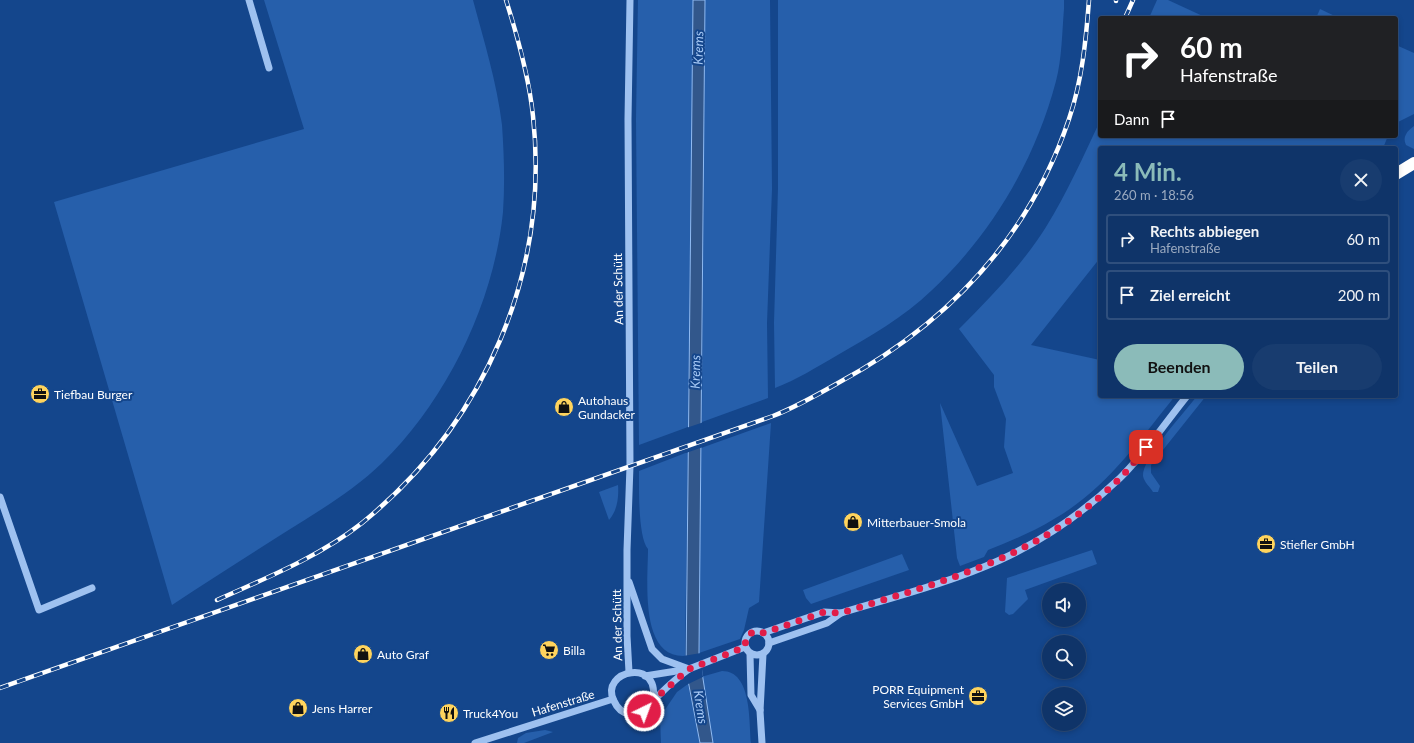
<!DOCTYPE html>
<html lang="de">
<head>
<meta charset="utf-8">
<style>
	:root { --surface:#0f3469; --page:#183c6f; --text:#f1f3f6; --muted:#9baac0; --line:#2f4f7d; --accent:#8bbbb9 }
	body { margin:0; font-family:Lato,sans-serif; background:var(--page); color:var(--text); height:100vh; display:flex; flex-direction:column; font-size:15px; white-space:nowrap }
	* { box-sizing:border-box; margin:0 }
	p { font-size:13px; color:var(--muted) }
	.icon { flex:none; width:22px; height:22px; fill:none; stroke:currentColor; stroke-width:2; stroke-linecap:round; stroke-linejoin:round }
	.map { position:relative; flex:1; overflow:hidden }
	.sheet { position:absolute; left:1098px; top:146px; width:300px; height:252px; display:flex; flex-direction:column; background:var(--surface); border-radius:4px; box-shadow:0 2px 6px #0003,0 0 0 1px var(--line) }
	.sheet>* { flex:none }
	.top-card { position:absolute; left:1098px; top:16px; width:300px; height:122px; border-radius:4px; box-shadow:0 2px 6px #0003,0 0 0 1px var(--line); background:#202124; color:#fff; overflow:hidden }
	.tools { position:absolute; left:1042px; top:583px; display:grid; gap:8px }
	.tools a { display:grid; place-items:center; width:44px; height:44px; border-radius:50%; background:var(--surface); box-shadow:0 2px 6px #0003,0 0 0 1px var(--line); font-size:20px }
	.pin { position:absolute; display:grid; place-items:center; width:34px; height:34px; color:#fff; margin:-17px; border-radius:8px; box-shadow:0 2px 6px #0006 }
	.me { position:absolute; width:44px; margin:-22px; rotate:42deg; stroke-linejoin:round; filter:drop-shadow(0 0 3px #0008) }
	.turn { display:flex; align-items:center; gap:14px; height:84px; padding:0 16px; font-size:18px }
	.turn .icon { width:52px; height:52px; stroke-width:2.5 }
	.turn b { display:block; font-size:28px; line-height:34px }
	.then { display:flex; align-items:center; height:38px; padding:0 16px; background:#0003; gap:8px; font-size:15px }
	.round { display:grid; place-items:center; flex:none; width:42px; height:42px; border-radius:21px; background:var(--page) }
	.head { display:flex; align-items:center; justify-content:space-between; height:68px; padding:0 16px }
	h1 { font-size:24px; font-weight:700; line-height:30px; color:var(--accent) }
	.action { display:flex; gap:8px; margin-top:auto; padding:8px 16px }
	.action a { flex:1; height:46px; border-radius:24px; background:var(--accent); color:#111; font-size:16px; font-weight:700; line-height:46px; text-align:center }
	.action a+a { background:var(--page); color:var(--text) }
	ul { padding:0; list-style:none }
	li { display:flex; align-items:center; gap:12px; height:50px; margin:0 8px 6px; padding:0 8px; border:2px solid var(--line); border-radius:4px }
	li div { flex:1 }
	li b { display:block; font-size:15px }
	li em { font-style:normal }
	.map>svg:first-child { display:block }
	.green { fill:#265fab }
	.water { fill:#32578b; stroke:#90bbf3 }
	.pier { fill:#14468c }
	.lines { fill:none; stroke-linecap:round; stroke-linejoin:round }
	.minor { stroke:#9ec1f0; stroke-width:7 }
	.highway { stroke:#fff; stroke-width:12 }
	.rail-casing { stroke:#fff; stroke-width:4.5 }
	.rail { stroke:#14468c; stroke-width:3; stroke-dasharray:9; stroke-linecap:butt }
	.route { stroke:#e11d48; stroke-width:7; stroke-dasharray:0 12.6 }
	.labels { text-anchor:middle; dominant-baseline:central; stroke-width:4; stroke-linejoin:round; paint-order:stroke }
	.street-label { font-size:12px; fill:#fff; stroke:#14468c }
	.poi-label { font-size:12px; fill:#fff; stroke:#14468c; text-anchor:start }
	.water-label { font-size:13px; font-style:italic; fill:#a9cbf7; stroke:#14468c }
</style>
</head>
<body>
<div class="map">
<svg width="1414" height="743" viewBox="0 0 1414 743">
	<rect width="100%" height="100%" fill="#14468c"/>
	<g class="green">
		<path d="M 264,0 L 473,0 C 484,41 497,83 502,125 C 504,154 505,183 503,212 C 494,302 447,400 382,463 C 354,490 319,511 287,531 C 248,556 210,580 172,605 L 54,202 L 304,129 Z"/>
		<polygon points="638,0 693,0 688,427 639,445 636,119"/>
		<polygon points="705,0 770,0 772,189 767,323 768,398 702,422"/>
		<path d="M 778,0 L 1064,0 L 1064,9 C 1062,32 1062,58 1056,81 C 1035,161 991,235 931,291 C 904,317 869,337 836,356 C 817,367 796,380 775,388 L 774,323 L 778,188 Z"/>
		<polygon points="1157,0 1168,0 1207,18 1149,18"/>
		<polygon points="1320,9 1339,18 1316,18"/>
		<polygon points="1396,45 1414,53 1414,114 1396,123"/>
		<path d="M 1100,121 L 1100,136 L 1388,136 L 1383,148 L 1100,148 L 1100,258 L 1031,345 L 1100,360 L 1100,396 L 1175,396 C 1139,441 1105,490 1054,519 C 1033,532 1010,541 988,550 L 984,557 L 960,566 L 957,558 L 940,403 L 977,486 L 1013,473 L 1004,447 L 1006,419 L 994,387 L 994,375 L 959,329 C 991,297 1022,265 1046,227 C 1067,193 1083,157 1100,121 Z"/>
		<path d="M 1414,126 L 1414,149 L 1406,145 C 1402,137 1407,131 1414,126 Z"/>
		<path d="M 1197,396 L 1206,396 L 1151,465 L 1151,473 L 1160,486 L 1158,492 L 1153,492 C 1150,487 1144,482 1143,476 C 1142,458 1185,412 1197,396 Z"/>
		<polygon points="771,423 759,602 749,608 744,630 740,639 699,653 701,448"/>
		<path d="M 688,452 L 685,656 C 639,658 648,580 648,549 C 638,538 639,488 639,471 Z"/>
		<path d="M 618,485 C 619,498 617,511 609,520 L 599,492 Z"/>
		<polygon points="1092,550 1097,564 1025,590 1028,599 1013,614 1009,615 1005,612 1007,578"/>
		<polygon points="902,554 909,570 811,604 806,598 803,590"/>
		<path d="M 722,671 C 752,671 749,721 751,743 L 713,743 L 701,677 Z"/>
		<polygon points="688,684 700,743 661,743 660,717 677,692"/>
		<polygon points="545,730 553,732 524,743 517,743 518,738 526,733"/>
	</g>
	<polygon class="water" points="693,0 705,0 699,653 713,743 700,743 686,670"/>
	<g class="pier">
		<polygon points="704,422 703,447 686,453 686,428"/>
		<polygon points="701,653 703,677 686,685 683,656"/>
	</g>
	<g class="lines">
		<g class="minor">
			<polyline points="249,0 269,68"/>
			<polyline points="0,497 39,610 92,588"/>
			<polyline points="629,582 652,649 662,659 689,669"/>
			<circle cx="757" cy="643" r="12"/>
			<polyline points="763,633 824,612 841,613"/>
			<path d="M 769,643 L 827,623 L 841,613 C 894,597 949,583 1000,560 C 1044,540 1084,512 1120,478 C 1145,454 1165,423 1187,396"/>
			<polyline points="750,654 751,695 760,710"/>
			<polyline points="629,672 627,636 627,550 630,466 628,119 630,0"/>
			<polyline points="645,676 689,669 745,647"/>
			<path d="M 652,703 C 664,656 598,670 614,701 C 617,708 622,713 630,714 C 635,715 641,714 645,711 C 650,707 654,700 659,695 C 668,686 678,677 689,669"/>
			<polyline points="475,743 613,699"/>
			<polyline points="762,743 760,711 763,654"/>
		</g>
		<polyline class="highway" points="1396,174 1414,163"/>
		<g class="rail-casing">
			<g id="rail">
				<polyline points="1116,1 1116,0"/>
				<polyline points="1125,18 1133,0"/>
				<path d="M 217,600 C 266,578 319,557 362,523 C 484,424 550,273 533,116 C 529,77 518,38 506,0"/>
				<path d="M 0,688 L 773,416 C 796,407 817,395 838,383 C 947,324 1029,238 1069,119 C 1082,81 1086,40 1089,0"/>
			</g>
		</g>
		<use href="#rail" class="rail"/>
	</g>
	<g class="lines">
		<path class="route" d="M 644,711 L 658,696 L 689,669 L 745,647 L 746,637 L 754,631 L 764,633 L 824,612 L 841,613 C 943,581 1043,557 1121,477 C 1130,468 1138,457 1146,447"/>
	</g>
	<defs>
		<g id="office-disc" transform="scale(1)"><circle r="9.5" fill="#ffd45d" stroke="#14468c"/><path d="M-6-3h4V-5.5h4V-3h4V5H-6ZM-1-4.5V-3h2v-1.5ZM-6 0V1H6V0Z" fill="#111"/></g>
		<g id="shop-disc" transform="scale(1)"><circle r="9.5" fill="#ffd45d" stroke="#14468c"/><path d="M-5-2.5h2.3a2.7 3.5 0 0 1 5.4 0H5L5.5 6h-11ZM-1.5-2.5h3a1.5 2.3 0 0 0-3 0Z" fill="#111"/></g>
		<g id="supermarket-disc" transform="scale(1)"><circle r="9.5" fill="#ffd45d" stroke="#14468c"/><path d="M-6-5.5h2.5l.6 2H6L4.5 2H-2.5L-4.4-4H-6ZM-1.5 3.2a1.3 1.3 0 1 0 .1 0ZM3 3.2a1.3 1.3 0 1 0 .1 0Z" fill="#111"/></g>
		<g id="restaurant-disc" transform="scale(1)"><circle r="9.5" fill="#ffd45d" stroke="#14468c"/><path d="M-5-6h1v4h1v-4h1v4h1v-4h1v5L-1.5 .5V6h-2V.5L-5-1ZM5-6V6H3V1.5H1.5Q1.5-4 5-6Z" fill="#111"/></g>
	</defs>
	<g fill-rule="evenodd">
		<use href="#office-disc" x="40" y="394"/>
		<use href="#shop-disc" x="564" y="407"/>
		<use href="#shop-disc" x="853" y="522"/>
		<use href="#office-disc" x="1266" y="544"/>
		<use href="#supermarket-disc" x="549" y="650"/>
		<use href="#shop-disc" x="363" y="654"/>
		<use href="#office-disc" x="978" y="696"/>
		<use href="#shop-disc" x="298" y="708"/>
		<use href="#restaurant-disc" x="449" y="713"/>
	</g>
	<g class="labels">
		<g class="street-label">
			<text transform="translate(618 289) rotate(-91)">An der Schütt</text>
			<text transform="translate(617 625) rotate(-91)">An der Schütt</text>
			<text transform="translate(563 703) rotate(-17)">Hafenstraße</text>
		</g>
		<g class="poi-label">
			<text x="54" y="394">Tiefbau Burger</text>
			<text x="578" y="400">Autohaus<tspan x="578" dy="14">Gundacker</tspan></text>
			<text x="867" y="522">Mitterbauer-Smola</text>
			<text x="1280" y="544">Stiefler GmbH</text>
			<text x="563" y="650">Billa</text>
			<text x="377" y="654">Auto Graf</text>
			<text x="964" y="689" text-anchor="end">PORR Equipment<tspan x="964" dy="14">Services GmbH</tspan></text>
			<text x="312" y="708">Jens Harrer</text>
			<text x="463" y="713">Truck4You</text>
		</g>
		<g class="water-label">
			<text transform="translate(698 48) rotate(-89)">Krems</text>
			<text transform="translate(695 372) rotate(-89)">Krems</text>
			<text transform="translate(701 707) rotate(81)">Krems</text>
		</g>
	</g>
</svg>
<div class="tools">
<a><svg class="icon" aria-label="sound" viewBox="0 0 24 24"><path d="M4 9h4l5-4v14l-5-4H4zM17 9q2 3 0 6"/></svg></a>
<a><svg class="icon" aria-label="search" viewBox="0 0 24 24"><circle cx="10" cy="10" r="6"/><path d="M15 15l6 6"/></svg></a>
<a><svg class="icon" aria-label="layers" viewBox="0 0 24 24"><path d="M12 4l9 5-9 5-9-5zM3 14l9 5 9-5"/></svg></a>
</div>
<div class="pin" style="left:1146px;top:447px;background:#d93025"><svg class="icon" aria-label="arrive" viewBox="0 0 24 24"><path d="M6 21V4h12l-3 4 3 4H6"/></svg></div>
<svg class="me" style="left:644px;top:711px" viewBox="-20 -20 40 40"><circle r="17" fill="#e11d48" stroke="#fff" stroke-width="3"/><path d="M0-11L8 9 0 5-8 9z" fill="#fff"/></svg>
<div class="top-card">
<div class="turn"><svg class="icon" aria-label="right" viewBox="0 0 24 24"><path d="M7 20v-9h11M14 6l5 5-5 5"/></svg><div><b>60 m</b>Hafenstraße</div></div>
<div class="then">Dann<svg class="icon" aria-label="arrive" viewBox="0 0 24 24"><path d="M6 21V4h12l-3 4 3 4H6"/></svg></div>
</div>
<section class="sheet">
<div class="head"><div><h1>4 Min.</h1><p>260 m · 18:56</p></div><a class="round"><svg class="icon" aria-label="close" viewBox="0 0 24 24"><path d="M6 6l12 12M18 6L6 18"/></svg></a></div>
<ul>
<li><svg class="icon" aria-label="right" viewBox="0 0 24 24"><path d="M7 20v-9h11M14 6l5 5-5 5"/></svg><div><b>Rechts abbiegen</b><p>Hafenstraße</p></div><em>60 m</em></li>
<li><svg class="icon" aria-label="arrive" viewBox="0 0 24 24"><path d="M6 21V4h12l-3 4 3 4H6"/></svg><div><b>Ziel erreicht</b></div><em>200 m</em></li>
</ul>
<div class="action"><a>Beenden</a><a>Teilen</a></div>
</section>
</div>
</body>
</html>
